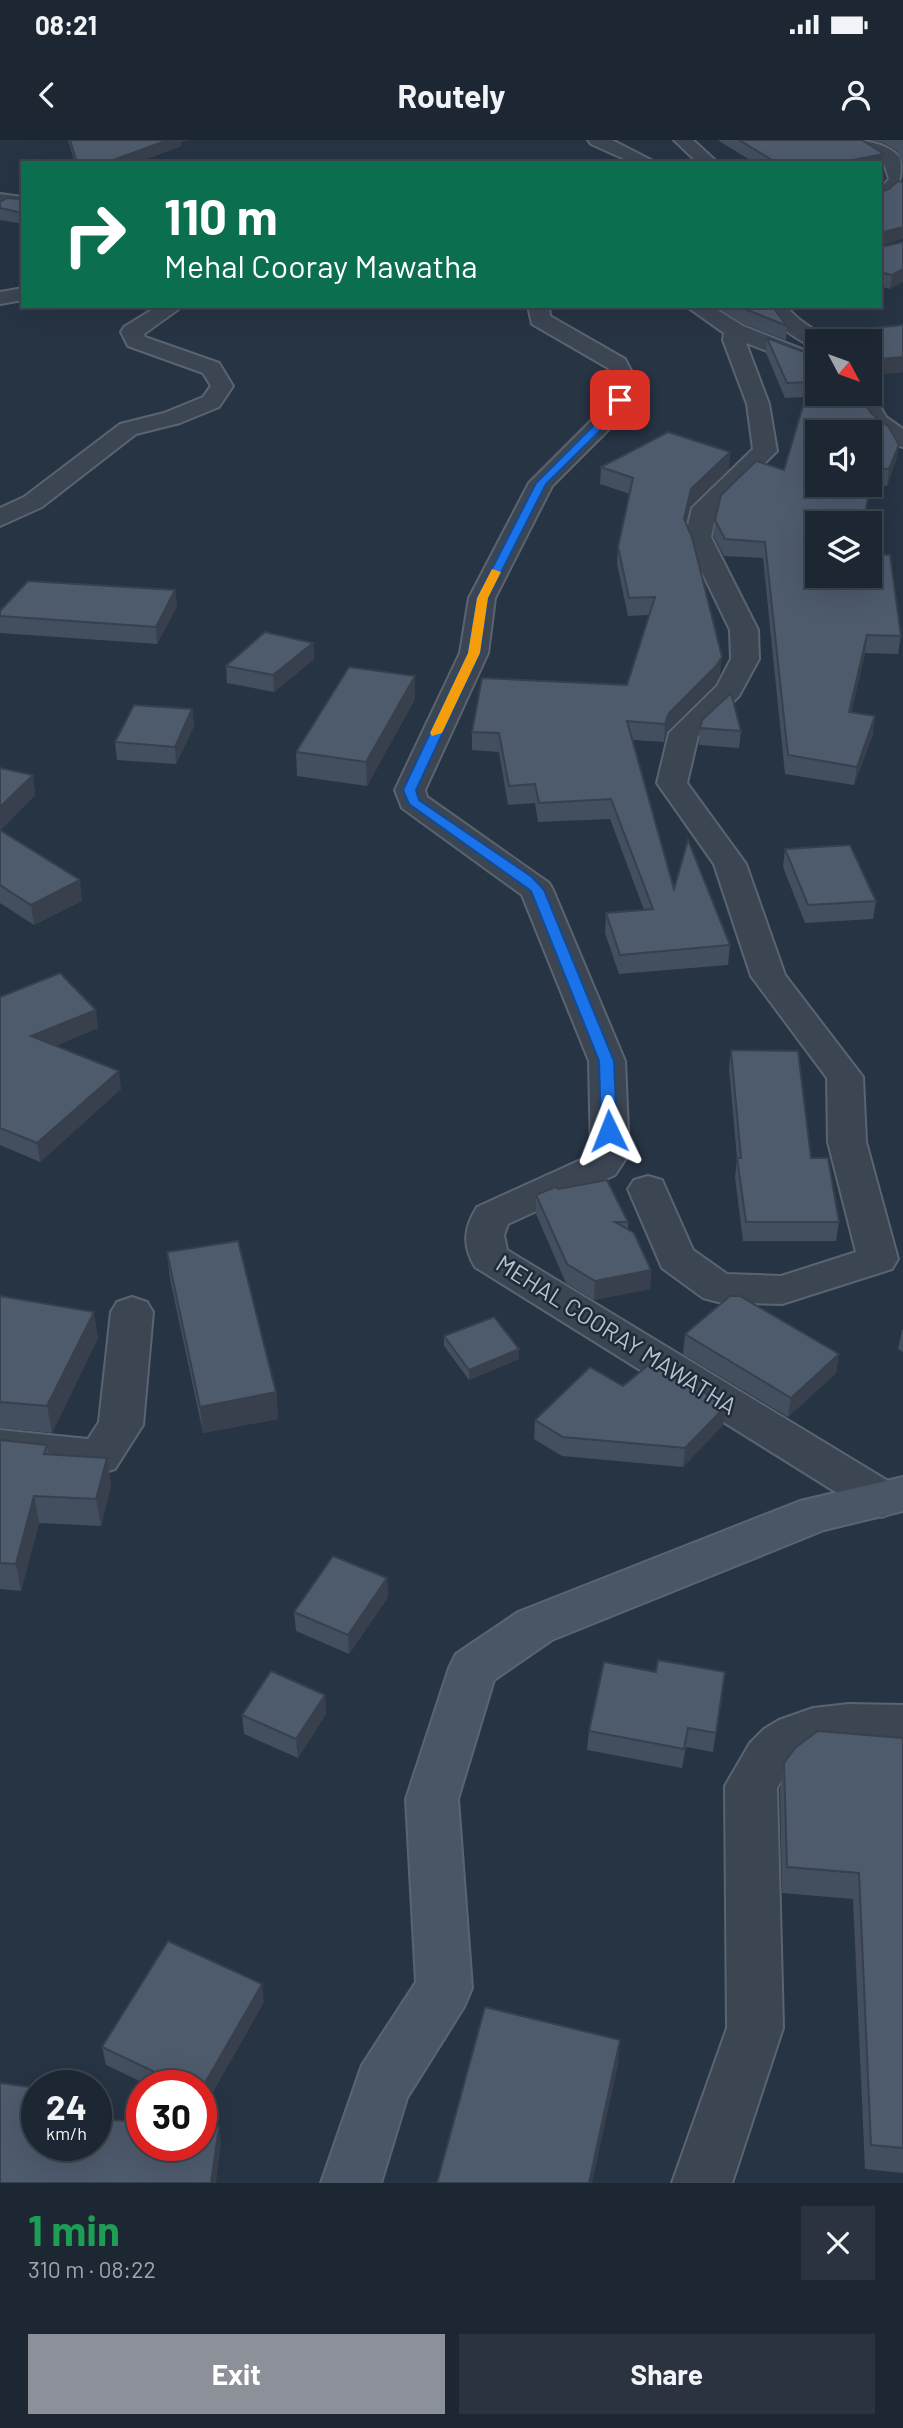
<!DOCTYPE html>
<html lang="en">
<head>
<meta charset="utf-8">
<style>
	:root { --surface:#1d2733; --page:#2a333f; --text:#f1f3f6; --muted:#a0a5ac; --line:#3b444e; --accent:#8c9099 }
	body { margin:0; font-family:Barlow,sans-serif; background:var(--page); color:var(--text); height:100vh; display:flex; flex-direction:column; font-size:26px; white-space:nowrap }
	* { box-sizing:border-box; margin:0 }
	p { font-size:23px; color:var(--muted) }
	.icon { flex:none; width:38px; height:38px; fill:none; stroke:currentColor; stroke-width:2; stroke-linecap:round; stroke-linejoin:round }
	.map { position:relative; height:2043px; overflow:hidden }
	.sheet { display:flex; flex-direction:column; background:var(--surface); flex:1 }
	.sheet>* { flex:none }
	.top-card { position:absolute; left:21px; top:21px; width:861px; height:147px; border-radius:0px; box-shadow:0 7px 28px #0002,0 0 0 2px var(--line); background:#0b6e4f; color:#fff; overflow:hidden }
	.needle { width:46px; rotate:131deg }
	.buttons { position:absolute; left:805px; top:189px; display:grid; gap:14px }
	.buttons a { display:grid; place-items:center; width:77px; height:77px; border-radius:0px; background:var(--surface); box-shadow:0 7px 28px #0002,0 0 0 2px var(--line); font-size:35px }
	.speed { position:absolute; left:21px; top:1930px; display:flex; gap:14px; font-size:35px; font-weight:700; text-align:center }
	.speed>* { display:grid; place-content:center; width:91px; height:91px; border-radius:50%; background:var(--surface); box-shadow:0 7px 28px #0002,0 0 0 2px var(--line); line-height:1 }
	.speed small { font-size:18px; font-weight:400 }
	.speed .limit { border:10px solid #d22; background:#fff; color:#111 }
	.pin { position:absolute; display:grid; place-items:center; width:60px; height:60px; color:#fff; margin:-30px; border-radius:14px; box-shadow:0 4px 10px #0006 }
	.me { position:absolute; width:77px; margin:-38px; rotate:358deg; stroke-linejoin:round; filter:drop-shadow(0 0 5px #0008) }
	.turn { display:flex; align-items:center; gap:24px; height:147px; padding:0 28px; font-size:32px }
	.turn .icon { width:91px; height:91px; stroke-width:2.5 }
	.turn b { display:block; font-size:49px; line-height:60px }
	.round { display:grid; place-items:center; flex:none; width:74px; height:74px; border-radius:0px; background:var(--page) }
	.headline { display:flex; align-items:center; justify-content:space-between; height:119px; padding:0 28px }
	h1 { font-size:42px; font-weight:700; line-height:52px; color:#1e9e55 }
	.cta { display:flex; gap:14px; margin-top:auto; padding:14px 28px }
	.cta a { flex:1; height:80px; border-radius:0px; background:var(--accent); color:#fff; font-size:28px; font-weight:700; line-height:80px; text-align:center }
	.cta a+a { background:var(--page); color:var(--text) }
	.status { display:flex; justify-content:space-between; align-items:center; height:49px; padding:0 35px; background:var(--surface); direction:ltr }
	.status svg { height:19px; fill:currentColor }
	header { display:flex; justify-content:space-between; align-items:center; height:91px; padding:0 28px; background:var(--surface); font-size:32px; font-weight:700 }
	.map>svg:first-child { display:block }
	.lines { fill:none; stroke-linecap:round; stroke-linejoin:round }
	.street-casing { stroke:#5a6471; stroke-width:4 }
	.secondary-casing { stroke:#5a6471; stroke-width:4 }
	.street { fill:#3c4653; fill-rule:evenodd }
	.secondary { fill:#4a5566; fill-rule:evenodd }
	.wall { fill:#434e5e }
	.shaded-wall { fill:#37404c }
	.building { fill:#4e5b6d; stroke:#37404c; stroke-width:2; fill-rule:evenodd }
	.route { fill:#1a73e8; stroke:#114b97; stroke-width:2 }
	.slow { fill:#f59e0b }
	.labels { text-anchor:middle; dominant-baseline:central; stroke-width:5; stroke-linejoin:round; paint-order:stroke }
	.street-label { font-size:24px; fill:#b9c1cd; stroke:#202b39 }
</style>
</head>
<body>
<div class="status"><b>08:21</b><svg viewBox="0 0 49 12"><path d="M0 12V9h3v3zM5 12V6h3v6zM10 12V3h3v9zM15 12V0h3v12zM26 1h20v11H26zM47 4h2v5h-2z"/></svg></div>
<header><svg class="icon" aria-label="back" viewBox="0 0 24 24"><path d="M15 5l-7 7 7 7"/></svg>Routely<svg class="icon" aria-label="person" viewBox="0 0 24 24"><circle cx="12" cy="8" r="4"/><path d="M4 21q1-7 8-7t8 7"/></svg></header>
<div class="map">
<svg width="903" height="2043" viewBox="0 0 903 2043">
	<rect width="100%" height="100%" fill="#273444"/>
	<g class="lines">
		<g class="street-casing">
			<g id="street">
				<polygon points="588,0 612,0 657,23 633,23 591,4"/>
				<polygon points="674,0 693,0 718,23 698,23"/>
				<path d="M 847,0 C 864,0 888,3 900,18 C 903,36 898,57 880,62 L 880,49 L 889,39 L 884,23 Z"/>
				<polygon points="0,54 23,57 23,69 0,66"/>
				<polygon points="23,148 23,160 0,164 0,152"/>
				<polygon points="158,166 183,166 144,194 145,197 219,223 233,246 219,267 180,283 136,294 42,367 0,386 0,368 24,357 120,284 164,273 203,257 211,246 203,233 128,206 121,192 124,187"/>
				<path d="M 528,166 L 549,166 L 550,176 L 625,219 L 639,246 L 619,279 L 552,346 L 495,458 L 488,513 L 425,650 L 427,657 L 549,743 L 553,750 L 625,921 L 629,1014 L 615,1035 L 508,1084 L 504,1095 L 507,1110 L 898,1347 L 903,1362 L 898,1371 L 882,1377 L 866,1371 L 475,1127 C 462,1105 464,1088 477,1067 L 587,1017 L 591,1013 L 589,921 L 522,755 L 402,668 L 395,650 L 460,513 L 469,458 L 529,343 L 602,270 L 617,246 L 608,228 L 532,184 Z"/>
				<polygon points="686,166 711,166 743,186 817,215 817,230 746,203 769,264 777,311 717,370 711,397 758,490 759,519 739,556 698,596 687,643 746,724 785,835 863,937 866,1002 898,1119 892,1129 782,1164 718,1162 703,1158 662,1128 628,1049 634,1040 648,1036 662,1040 693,1110 727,1134 781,1136 856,1112 828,1002 827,938 751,836 714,724 657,643 669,593 717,546 731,519 730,490 685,397 692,368 753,309 747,264 723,200 724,193"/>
				<path d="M 763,166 L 785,166 L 800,180 L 830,201 L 817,201 L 817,207 C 796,202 775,183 763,166 Z"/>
				<path d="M 870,249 L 886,277 L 903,289 L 903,307 C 875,300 863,278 851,254 L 870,254 Z"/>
				<polygon points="132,1157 147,1162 153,1172 143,1285 115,1329 99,1334 0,1324 0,1290 88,1299 99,1282 111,1172 117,1162"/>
				<path d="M 849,1564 L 903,1565 L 903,1607 C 850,1606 807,1597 777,1648 L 783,1888 L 732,2043 L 672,2043 L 727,1888 L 725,1646 L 750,1603 L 764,1589 L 779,1580 L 813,1568 Z"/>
			</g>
		</g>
		<g class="secondary-casing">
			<polygon id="secondary" points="903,1337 903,1371 824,1390 552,1500 494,1540 458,1659 472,1848 464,1867 407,1958 381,2043 321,2043 362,1925 416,1842 406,1659 449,1528 456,1514 518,1472 800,1361"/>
		</g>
		<use href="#street" class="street"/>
		<use href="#secondary" class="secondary"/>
	</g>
	<g class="wall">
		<polygon points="68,0 188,0 181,2 181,6 136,23 75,23"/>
		<polygon points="719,0 862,0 884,14 882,27 880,23 755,23 719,1"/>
		<polygon points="869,0 903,0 903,23 897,11 884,3"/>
		<polygon points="23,59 23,84 0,80 0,62"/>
		<polygon points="903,102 890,149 880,146 880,107"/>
		<polygon points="714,166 772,166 787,186 786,200 744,184"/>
		<polygon points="903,185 903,232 870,235 870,201 817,201 817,213 808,209 810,194"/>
		<polygon points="767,198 871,273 899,305 896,320 887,346 872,344 817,383 901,496 898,514 865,513 851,573 873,594 854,645 785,634 763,418 724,416 714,397 715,380 784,330 806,257 785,258 766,213"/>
		<polygon points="730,312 729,329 690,366 686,384 720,535 715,544 667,591 664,602 633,600 674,749 730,805 728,825 619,834 605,793 606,773 644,770 610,679 538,682 535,663 508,665 499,612 472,610 472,592 627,545 649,475 628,476 617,424 618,407 630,354 600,344 601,327"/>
		<polygon points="175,450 177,466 157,504 0,493 0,471"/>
		<polygon points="313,503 314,519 274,552 227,543 226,526"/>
		<polygon points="415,536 415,559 367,646 297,636 296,612"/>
		<polygon points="192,569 194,586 176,624 117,620 115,602"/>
		<polygon points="700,588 741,591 739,608 699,605"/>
		<polygon points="0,628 33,635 35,655 0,690 82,761 34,785 0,763"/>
		<polygon points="785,709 876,761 873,779 805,783 783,727"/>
		<polygon points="0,857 98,888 55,906 121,949 40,1022 0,1005"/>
		<polygon points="731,910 811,1018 839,1082 836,1101 743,1101 735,1037 737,1018 729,928"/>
		<polygon points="536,1055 628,1082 628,1090 651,1130 650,1149 594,1160 566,1143 536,1074"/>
		<polygon points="167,1112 276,1252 278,1279 203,1293 170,1139"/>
		<polygon points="0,1156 98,1198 52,1293 0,1288"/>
		<polygon points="903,1189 903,1212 898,1209 902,1190"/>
		<polygon points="685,1194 839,1214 836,1233 788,1277 683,1214"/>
		<polygon points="444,1196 519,1219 469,1240 444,1206"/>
		<polygon points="623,1246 723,1285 683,1327 562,1316 534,1299 535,1280"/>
		<polygon points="0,1300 47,1305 49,1315 107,1318 111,1345 101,1386 39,1383 21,1451 0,1449"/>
		<polygon points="387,1438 388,1457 349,1514 296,1491 294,1472"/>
		<polygon points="656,1532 725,1532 713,1612 686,1607 682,1628 587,1610 589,1591"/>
		<polygon points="325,1555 326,1574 298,1618 244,1594 242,1575"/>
		<polygon points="903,1598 903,2033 865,2029 853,1759 782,1753 780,1649 784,1623"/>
		<polygon points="264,1862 202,1971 201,1946 150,1946 106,1925 102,1907"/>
	</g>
	<g class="shaded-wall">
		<polygon points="168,0 188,0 181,2 181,6 136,23 105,23"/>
		<polygon points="884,14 882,27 880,27 880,23 837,23"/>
		<polygon points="903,87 903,99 880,106 880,93"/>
		<polygon points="903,129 903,142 890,149 892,135"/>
		<polygon points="903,217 903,232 870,235 870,220"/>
		<polygon points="899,305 896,320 887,346 889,329"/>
		<polygon points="730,312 729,329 690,366 682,396 684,379 691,349"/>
		<polygon points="874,328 864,383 863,383"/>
		<polygon points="175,450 177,466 157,504 156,487"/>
		<polygon points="867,495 865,513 847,590 849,572"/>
		<polygon points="313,503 314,519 274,552 273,535"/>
		<polygon points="722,517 720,535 715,544 667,591 664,602 665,584 669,573"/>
		<polygon points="415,536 415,559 367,646 366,622"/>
		<polygon points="192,569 194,586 176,624 175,607"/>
		<polygon points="875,576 873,594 854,645 857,627"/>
		<polygon points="33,635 35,655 0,691 0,667"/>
		<polygon points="80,740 82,761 34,785 31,765"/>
		<polygon points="96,870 98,888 34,914 31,896"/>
		<polygon points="119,931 121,949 40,1022 37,1003"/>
		<polygon points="651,1130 650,1149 594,1160 595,1141"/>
		<polygon points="94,1172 98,1198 52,1293 47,1266"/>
		<polygon points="519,1209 519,1219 469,1240 469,1230"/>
		<polygon points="839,1214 836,1233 788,1277 791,1258"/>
		<polygon points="276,1252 278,1279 203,1293 200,1267"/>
		<polygon points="726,1266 723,1285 683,1327 685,1308"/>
		<polygon points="107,1318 111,1345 101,1386 96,1359"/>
		<polygon points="34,1356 39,1383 21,1451 16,1424"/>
		<polygon points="387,1438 388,1457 349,1514 348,1495"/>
		<polygon points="325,1555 326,1574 298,1618 296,1599"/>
		<polygon points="262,1844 264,1862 202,1971 201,1950"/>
		<polygon points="620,1900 618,1925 592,2043 589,2043"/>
		<polygon points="219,1987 221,2004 216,2043 211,2043"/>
	</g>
	<g class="building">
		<polygon points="70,0 168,0 105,23 77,23"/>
		<polygon points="739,0 862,0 884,14 837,23 777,23"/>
		<polygon points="898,41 903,42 903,87 880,93 880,46 881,52 889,49"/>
		<polygon points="7,58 23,59 23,73 0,68 0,62"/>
		<polygon points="903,102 903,129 892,135 880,132 880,107"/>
		<polygon points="740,166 772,166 787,186 745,169"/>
		<polygon points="903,185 903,217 870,220 870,201 821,201 821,199 810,194"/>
		<path d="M 767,198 L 817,217 L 817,254 L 858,254 L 871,273 L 889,287 L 899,305 L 889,329 L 874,328 L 863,383 L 817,383 L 817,436 L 870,436 L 870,414 L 890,415 L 901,496 L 867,495 L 849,572 L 875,576 L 857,627 L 788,615 L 765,402 L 725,399 L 715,380 L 721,355 L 756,321 L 784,330 L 810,242 L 787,243 ZM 817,292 L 870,292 L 870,345 L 817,345 Z"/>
		<polygon points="668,292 730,312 691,349 684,379 692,397 722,517 716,526 669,573 665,584 627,581 674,749 688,700 730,805 620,815 606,773 653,769 611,659 539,663 535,644 509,646 499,593 472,592 482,538 627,545 655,457 629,458 618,407 633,338 601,327"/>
		<polygon points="28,441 175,450 156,487 0,476 0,471"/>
		<polygon points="265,492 313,503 273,535 226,526"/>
		<polygon points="349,527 415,536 366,622 296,612"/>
		<polygon points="731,553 741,591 700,588 702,580"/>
		<polygon points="134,565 192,569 175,607 115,602"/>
		<polygon points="0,628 33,635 0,667"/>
		<polygon points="0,690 80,740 31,765 0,745"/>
		<polygon points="850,705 876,761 808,765 785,709"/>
		<polygon points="60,833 96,870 31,896 119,931 37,1003 0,988 0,857"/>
		<polygon points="731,910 798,911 811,1018 828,1018 839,1082 746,1082 737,1018 741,1018"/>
		<polygon points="607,1040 628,1082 615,1082 634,1093 651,1130 595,1141 567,1124 536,1055 555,1047 558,1049"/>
		<polygon points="238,1101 276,1252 200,1267 167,1112"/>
		<polygon points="0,1156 94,1172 47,1266 0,1262"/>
		<polygon points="730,1156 740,1156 839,1214 791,1258 685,1194"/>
		<polygon points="494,1177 519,1209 469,1230 444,1196"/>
		<polygon points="653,1221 726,1266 685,1308 563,1297 535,1280 590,1227 623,1246"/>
		<polygon points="0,1300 47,1305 44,1314 107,1318 96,1359 34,1356 16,1424 0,1423"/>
		<polygon points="333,1416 387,1438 348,1495 294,1472"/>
		<polygon points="658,1520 725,1532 716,1593 688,1588 684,1609 589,1591 604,1522 656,1532"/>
		<polygon points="271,1531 325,1555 296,1599 242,1575"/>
		<polygon points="818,1591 903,1598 903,2008 871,2005 859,1733 787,1727 784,1623 796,1607"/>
		<polygon points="168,1801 262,1844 201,1950 201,1946 184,1946 102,1907"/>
		<polygon points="485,1867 620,1900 589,2043 437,2043"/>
		<polygon points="0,1943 37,1948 37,2006 96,2006 96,1979 142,1982 142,2006 201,2006 201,1986 219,1987 211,2043 0,2043"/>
	</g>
	<polygon class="route" points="616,258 624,260 615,276 546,344 488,458 480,513 416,650 419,660 532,737 544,750 614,921 617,991 609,996 601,991 599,921 531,751 409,664 403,650 468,513 477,458 536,343 607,272"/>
	<polygon class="slow" points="492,429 501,432 488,458 480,513 442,593 432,596 430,593 468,513 477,458"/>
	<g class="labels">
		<g class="street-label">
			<text transform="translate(617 1194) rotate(32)">MEHAL COORAY MAWATHA</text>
		</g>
	</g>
</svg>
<div class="buttons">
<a><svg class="needle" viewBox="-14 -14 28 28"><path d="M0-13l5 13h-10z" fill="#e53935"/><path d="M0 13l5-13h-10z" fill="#a0a5ac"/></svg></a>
<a><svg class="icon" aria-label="sound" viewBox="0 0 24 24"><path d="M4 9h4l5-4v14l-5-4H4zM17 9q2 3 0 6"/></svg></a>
<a><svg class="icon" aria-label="layers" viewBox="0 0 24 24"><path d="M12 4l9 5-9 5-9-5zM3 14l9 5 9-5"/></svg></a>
</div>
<div class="speed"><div>24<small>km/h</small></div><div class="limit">30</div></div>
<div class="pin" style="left:620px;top:260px;background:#d93025"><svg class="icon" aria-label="arrive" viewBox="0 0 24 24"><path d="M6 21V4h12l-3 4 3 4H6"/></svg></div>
<svg class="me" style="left:609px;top:991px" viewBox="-20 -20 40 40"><path d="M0-17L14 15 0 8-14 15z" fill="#1a73e8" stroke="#fff" stroke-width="4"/></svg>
<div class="top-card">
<div class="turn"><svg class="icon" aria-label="right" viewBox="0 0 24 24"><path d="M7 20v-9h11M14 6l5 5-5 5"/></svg><div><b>110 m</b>Mehal Cooray Mawatha</div></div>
</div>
</div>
<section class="sheet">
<div class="headline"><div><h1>1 min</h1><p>310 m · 08:22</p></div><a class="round"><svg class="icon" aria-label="close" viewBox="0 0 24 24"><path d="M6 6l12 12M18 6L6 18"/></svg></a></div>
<div class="cta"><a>Exit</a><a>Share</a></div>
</section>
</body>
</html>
